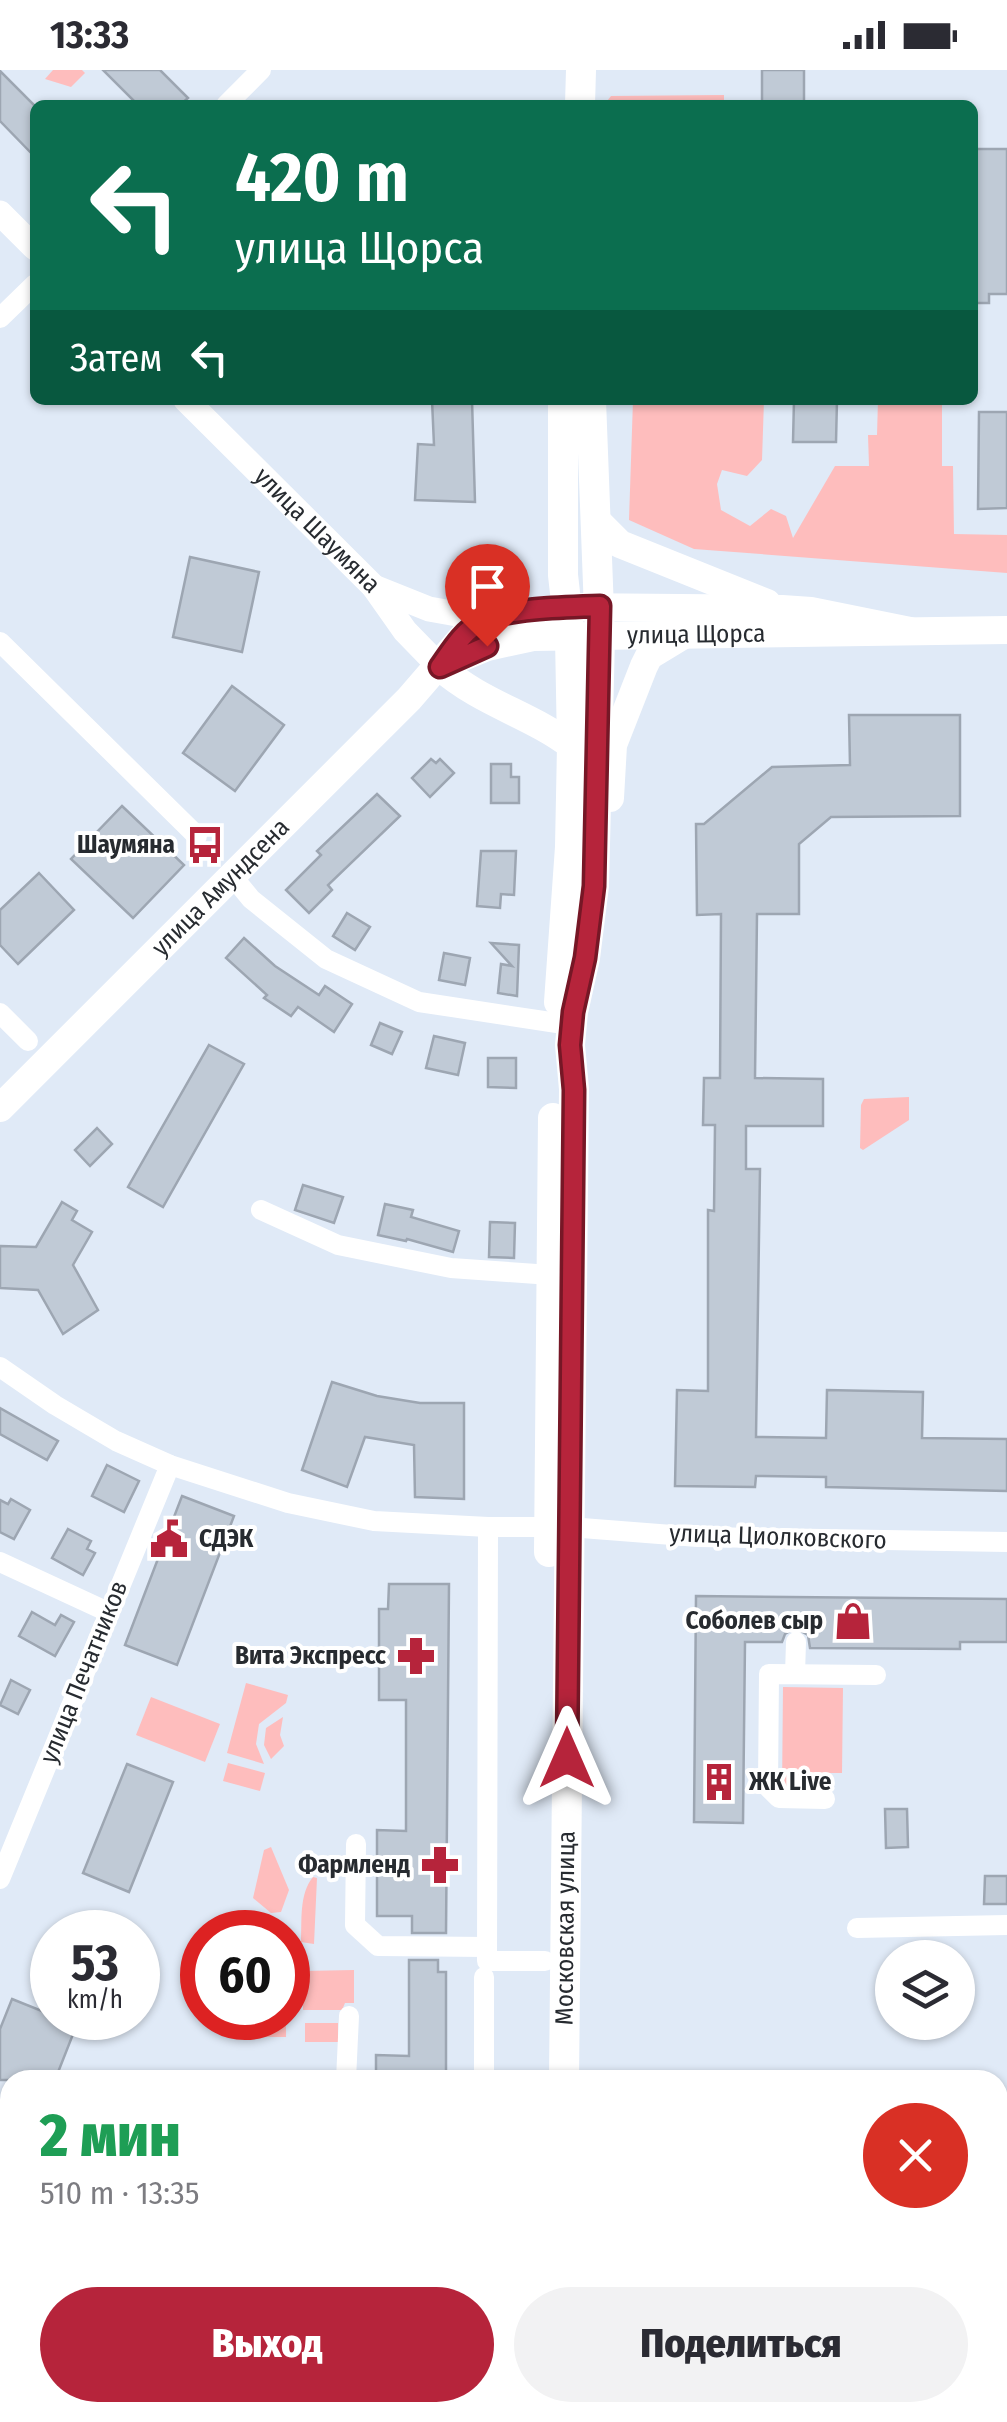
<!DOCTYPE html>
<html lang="ru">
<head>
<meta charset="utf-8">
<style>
	:root { --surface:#fff; --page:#f2f2f3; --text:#2b2b33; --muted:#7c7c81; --accent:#b6243b }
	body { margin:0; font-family:"Fira Sans Condensed",sans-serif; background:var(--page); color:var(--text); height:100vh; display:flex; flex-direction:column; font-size:38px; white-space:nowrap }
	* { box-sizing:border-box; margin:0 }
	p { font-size:32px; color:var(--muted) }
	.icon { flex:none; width:55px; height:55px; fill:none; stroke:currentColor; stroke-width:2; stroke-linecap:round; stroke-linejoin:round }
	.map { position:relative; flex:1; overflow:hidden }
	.sheet { position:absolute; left:0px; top:2000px; width:1008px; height:352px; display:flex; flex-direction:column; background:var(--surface); border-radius:30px 30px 0 0; box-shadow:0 2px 8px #0004 }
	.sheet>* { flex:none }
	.top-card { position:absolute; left:30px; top:30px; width:948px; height:305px; border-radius:15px; box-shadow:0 2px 8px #0004; background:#0b6e4f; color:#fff; overflow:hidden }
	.controls { position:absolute; left:875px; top:1870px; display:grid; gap:20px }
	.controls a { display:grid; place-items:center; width:100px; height:100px; border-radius:50%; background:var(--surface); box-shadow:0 2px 8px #0004; font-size:50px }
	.speed { position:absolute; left:30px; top:1840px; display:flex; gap:20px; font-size:50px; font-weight:700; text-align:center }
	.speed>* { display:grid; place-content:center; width:130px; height:130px; border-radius:50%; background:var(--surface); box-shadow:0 2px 8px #0004; line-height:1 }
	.speed small { font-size:25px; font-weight:400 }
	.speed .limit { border:15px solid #d22; background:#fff; color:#111 }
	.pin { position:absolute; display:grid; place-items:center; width:85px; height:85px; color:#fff; margin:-102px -42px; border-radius:50% 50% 50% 0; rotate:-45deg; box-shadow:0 0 10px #0007 }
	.pin .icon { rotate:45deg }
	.me { position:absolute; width:110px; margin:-55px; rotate:0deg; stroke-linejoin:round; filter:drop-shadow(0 0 8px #0008) }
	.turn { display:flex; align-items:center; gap:35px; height:210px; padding:0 40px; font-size:45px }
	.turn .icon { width:130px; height:130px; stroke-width:2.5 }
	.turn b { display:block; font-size:70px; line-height:85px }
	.then { display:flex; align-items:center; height:95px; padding:0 40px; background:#0003; gap:20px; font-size:38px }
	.round { display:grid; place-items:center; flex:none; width:105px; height:105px; border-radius:52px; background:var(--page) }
	.summary { display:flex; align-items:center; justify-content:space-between; height:170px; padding:0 40px }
	h1 { font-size:60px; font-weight:800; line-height:75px; color:#1e9e55 }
	.action { display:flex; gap:20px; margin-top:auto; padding:20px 40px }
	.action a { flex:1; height:115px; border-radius:60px; background:var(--accent); color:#fff; font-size:40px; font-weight:800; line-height:115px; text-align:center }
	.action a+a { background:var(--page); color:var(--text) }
	.status { display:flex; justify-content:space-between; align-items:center; height:70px; padding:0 50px; background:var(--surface); direction:ltr }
	.status svg { height:28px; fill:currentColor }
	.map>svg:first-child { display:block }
	.green { fill:#febdbd }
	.building { fill:#c0cad6; stroke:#9da6b2; stroke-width:2.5 }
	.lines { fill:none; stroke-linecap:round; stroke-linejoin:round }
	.minor { stroke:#fff; stroke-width:20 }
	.tertiary { stroke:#fff; stroke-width:25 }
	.secondary { stroke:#fff; stroke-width:28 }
	.primary { stroke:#fff; stroke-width:30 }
	.route-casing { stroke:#761726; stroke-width:25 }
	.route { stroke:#b6243b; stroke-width:18 }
	.labels { text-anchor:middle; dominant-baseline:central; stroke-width:8; stroke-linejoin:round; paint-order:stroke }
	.street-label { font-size:25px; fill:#272b30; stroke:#fff }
	.poi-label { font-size:25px; font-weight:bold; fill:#272b30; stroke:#fff; text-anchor:end }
</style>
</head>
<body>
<div class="status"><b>13:33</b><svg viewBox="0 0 49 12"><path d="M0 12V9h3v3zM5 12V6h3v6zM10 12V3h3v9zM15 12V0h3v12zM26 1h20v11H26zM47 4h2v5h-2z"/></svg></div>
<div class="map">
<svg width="1007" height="2352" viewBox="0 0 1007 2352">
	<rect width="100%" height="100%" fill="#e0eaf7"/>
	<g class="green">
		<polygon points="53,0 82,0 85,3 71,17 45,9"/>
		<polygon points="724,25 724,35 604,35 611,26"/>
		<polygon points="633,330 764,330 762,390 747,406 722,400 717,414 721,440 750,456 771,439 786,446 793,468 835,396 869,396 868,365 877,365 878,330 942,330 942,396 953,396 954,464 1007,465 1007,503 694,479 629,450"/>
		<polygon points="909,1027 909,1050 863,1080 860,1078 861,1035 864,1029"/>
		<polygon points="246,1613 288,1625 286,1633 259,1654 256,1674 264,1694 227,1683"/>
		<polygon points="783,1617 843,1618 842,1703 824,1703 823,1723 782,1723"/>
		<polygon points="151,1627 220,1654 205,1692 136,1665"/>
		<polygon points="283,1647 280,1665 284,1676 271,1689 264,1675 266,1658"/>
		<polygon points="228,1693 265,1703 260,1721 223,1711"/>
		<polygon points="271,1777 289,1820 281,1842 271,1843 253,1828 264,1780"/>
		<path d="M 313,1807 L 317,1808 L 314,1874 L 301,1872 C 302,1850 299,1824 313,1807 Z"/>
		<polygon points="354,1900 354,1933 345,1933 342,1940 303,1940 303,1901"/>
		<rect x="244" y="1948" width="42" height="19"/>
		<rect x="305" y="1953" width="33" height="19"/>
	</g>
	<g class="building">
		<polygon points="103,0 160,0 188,28 180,35 138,35"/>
		<rect x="762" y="0" width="42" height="35"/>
		<polygon points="0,1 35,36 35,87 0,51"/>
		<polygon points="972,79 1007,79 1007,224 989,224 989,233 972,233"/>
		<polygon points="432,330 472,330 475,432 415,430 418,374 434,375"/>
		<polygon points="794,330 837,330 836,372 793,372"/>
		<polygon points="979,342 1007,342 1007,438 978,439"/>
		<polygon points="190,487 259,502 242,582 173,567"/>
		<polygon points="232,616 284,655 235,721 183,683"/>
		<polygon points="849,645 960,645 960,746 831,747 799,774 799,844 757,844 755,1008 823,1009 823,1056 746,1056 746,1099 760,1099 756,1367 826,1368 827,1320 923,1322 922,1368 1007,1369 1007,1421 826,1417 826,1407 756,1406 755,1417 675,1416 677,1320 708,1321 708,1140 714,1141 715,1055 703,1055 704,1008 720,1008 721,844 697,845 696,754 704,754 772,697 850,695"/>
		<polygon points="431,689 436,693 440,689 454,703 430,727 412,708"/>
		<polygon points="491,694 511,694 511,707 519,707 519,733 491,733"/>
		<polygon points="377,724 400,746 328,815 332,820 309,843 286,820 321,785 317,781"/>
		<polygon points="122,736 184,795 133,848 71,789"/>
		<polygon points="481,781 516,781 514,825 501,824 500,838 477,836"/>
		<polygon points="39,803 74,840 18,894 0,875 0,840"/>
		<polygon points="347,843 370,857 355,880 333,866"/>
		<polygon points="244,868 275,896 319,925 325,916 352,934 334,962 298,937 291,946 264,928 267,925 226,888"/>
		<polygon points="491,873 519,875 517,926 498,923 501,894 512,896"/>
		<polygon points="444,883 470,888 465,915 439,910"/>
		<polygon points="380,953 402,962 392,984 371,975"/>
		<polygon points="434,966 465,973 458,1005 426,998"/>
		<polygon points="209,975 244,994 163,1137 128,1117"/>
		<polygon points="488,988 516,988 516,1018 488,1017"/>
		<polygon points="97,1058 112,1074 90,1096 75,1080"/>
		<polygon points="303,1115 343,1127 334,1153 295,1140"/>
		<polygon points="62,1132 77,1141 72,1150 92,1162 73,1195 98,1240 63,1264 38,1220 0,1218 0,1176 36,1177"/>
		<polygon points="385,1134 413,1140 411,1147 459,1161 453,1182 407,1169 406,1171 378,1165"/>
		<polygon points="490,1152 515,1153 514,1188 489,1187"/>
		<polygon points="332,1312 377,1326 420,1333 464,1333 464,1429 415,1427 414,1375 365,1367 347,1417 302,1400"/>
		<polygon points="0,1338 58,1371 47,1390 0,1364"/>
		<polygon points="107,1395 139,1411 124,1442 92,1426"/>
		<polygon points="182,1426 234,1446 177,1595 125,1575"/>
		<polygon points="11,1429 30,1440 14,1469 0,1462 0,1430 8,1434"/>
		<polygon points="68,1459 91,1471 87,1479 95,1483 83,1505 52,1488"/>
		<polygon points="389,1514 449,1514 446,1863 412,1863 412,1846 377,1846 377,1760 406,1761 406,1630 379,1630 379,1539 388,1539"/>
		<polygon points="696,1526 1007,1529 1007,1572 960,1572 960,1579 810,1578 808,1565 795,1558 785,1564 782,1572 745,1572 743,1753 694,1752"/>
		<polygon points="32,1542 55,1555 61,1545 74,1552 55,1586 19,1566"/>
		<polygon points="11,1610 30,1620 18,1644 0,1635"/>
		<polygon points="127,1694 173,1712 129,1822 83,1803"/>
		<polygon points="885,1739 907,1739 908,1777 886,1778"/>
		<polygon points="985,1806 1007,1806 1007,1834 984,1834"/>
		<polygon points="409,1890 438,1890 438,1902 446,1902 446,2010 376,2010 376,1985 409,1986"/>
		<polygon points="12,1929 52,1945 52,1948 77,1954 55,2010 0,2010 0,1959"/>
	</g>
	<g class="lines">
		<g class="minor">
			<polyline points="226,35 261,0"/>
			<polyline points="0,248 35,214"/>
			<polyline points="0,572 197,766"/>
			<polyline points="233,807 251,829 326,889 419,932 557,953"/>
			<polyline points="0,943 28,971"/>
			<polyline points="261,1140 338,1175 451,1198 551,1205"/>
			<polyline points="0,1297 55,1335 116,1371 170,1395 288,1433 374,1451 488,1457 569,1457 698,1467 1007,1472"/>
			<polyline points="488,1457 487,1891 545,1891"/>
			<polyline points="0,1492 108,1542"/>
			<polyline points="795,1604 796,1572"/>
			<polyline points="825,1729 779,1728 768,1717 769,1604 876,1605"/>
			<polyline points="356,1774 355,1855 378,1876 487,1877"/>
			<polyline points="0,1809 170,1395"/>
			<polyline points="857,1858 1007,1855"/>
			<polyline points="346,2010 349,1946"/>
			<polyline points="484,2010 484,1907"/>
			<polyline points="0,2067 10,2070"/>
			<polyline points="998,2282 1007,2287"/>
		</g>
		<g class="tertiary">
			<polyline points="0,143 35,178"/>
			<path id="s1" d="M 186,330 L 374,517 L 405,561 L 440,597"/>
			<polyline points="374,517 429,539 485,549"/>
		</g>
		<g class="secondary">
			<polyline points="598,452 620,474 767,533"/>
			<path id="s2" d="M 441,596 L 487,577 L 533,567 L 1007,560"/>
			<path d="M 440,597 C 482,634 530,644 572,676"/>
			<polyline points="610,728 613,675 644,596 649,586 682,566"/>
			<path id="s3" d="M 0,1038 L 409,629 L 466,563 L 485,549 L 567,537 L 782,539 L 811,541 L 910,561"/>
		</g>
		<g class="primary">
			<polyline points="580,35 581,0"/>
			<polyline points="559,932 570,777 572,676 570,567 563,505 563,330"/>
			<polyline points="549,1482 553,1048"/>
			<path id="s4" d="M 564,2010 L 574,1019 L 570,975 L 573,942 L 585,888 L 594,816 L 600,567 L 591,330"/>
			<polyline points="539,2352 539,2342"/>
			<polyline points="560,2352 560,2342"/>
		</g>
	</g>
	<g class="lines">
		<g class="route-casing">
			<path id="route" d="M 487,576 L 440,597 C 452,580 463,561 482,551 C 505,538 571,537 600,536 L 594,816 L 585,888 L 573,942 L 570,975 L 574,1020 L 567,1688"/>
		</g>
		<use href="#route" class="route"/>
	</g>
	<defs>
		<g id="bus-bare" transform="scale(3)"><path d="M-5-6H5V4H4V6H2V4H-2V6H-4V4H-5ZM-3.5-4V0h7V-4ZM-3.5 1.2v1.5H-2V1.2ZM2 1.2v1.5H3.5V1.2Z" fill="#b6243b" stroke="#fff" stroke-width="2.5" paint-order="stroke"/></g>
		<g id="civic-bare" transform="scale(3)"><path d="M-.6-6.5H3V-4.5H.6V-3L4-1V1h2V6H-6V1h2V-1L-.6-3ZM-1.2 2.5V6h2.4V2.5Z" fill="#b6243b" stroke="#fff" stroke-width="2.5" paint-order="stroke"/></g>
		<g id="shop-bare" transform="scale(3)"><path d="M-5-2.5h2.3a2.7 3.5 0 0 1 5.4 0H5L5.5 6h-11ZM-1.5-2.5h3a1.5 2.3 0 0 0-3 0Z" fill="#b6243b" stroke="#fff" stroke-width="2.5" paint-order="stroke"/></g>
		<g id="pharmacy-bare" transform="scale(3)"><path d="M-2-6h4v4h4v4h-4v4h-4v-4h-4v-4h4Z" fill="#b6243b" stroke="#fff" stroke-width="2.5" paint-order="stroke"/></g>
		<g id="building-bare" transform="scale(3)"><path d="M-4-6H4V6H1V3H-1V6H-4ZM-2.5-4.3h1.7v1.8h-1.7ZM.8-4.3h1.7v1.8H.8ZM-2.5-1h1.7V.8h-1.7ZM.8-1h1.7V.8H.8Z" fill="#b6243b" stroke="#fff" stroke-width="2.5" paint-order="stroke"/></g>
	</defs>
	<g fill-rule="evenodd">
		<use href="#bus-bare" x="205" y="775"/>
		<use href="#civic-bare" x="169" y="1469"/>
		<use href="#shop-bare" x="853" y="1551"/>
		<use href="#pharmacy-bare" x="416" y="1586"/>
		<use href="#building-bare" x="719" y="1712"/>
		<use href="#pharmacy-bare" x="440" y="1795"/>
	</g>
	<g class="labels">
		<g class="street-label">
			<text stroke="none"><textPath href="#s1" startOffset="185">улица Шаумяна</textPath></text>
			<text stroke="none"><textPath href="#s2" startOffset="260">улица Щорса</textPath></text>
			<text stroke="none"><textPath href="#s3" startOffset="312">улица Амундсена</textPath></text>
			<text transform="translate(778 1467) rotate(2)">улица Циолковского</text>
			<text transform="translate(84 1602) rotate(-68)">улица Печатников</text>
			<text stroke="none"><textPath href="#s4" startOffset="152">Московская улица</textPath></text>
		</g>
		<g class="poi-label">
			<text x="175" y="775">Шаумяна</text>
			<text x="199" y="1469" text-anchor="start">СДЭК</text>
			<text x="823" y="1551">Соболев сыр</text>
			<text x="386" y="1586">Вита Экспресс</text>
			<text x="749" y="1712" text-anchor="start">ЖК Live</text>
			<text x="410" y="1795">Фармленд</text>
		</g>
	</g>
</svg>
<div class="controls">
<a><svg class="icon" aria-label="layers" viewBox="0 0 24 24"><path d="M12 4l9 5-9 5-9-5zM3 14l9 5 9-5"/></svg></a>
</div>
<div class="speed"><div>53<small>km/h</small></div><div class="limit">60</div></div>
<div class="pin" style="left:487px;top:576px;background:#d93025"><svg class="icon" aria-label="arrive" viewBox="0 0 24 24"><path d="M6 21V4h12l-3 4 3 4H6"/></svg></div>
<svg class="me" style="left:567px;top:1688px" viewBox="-20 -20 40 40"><path d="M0-17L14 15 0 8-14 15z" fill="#b6243b" stroke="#fff" stroke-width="4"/></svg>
<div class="top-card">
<div class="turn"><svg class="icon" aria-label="left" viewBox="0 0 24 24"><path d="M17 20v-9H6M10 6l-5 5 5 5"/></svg><div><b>420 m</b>улица Щорса</div></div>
<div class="then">Затем<svg class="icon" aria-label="left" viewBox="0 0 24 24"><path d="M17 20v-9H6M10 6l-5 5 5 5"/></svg></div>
</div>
<section class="sheet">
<div class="summary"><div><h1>2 мин</h1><p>510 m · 13:35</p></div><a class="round" style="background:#d93025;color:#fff"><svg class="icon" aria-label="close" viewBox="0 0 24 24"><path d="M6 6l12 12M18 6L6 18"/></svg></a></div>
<div class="action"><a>Выход</a><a>Поделиться</a></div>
</section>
</div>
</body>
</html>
